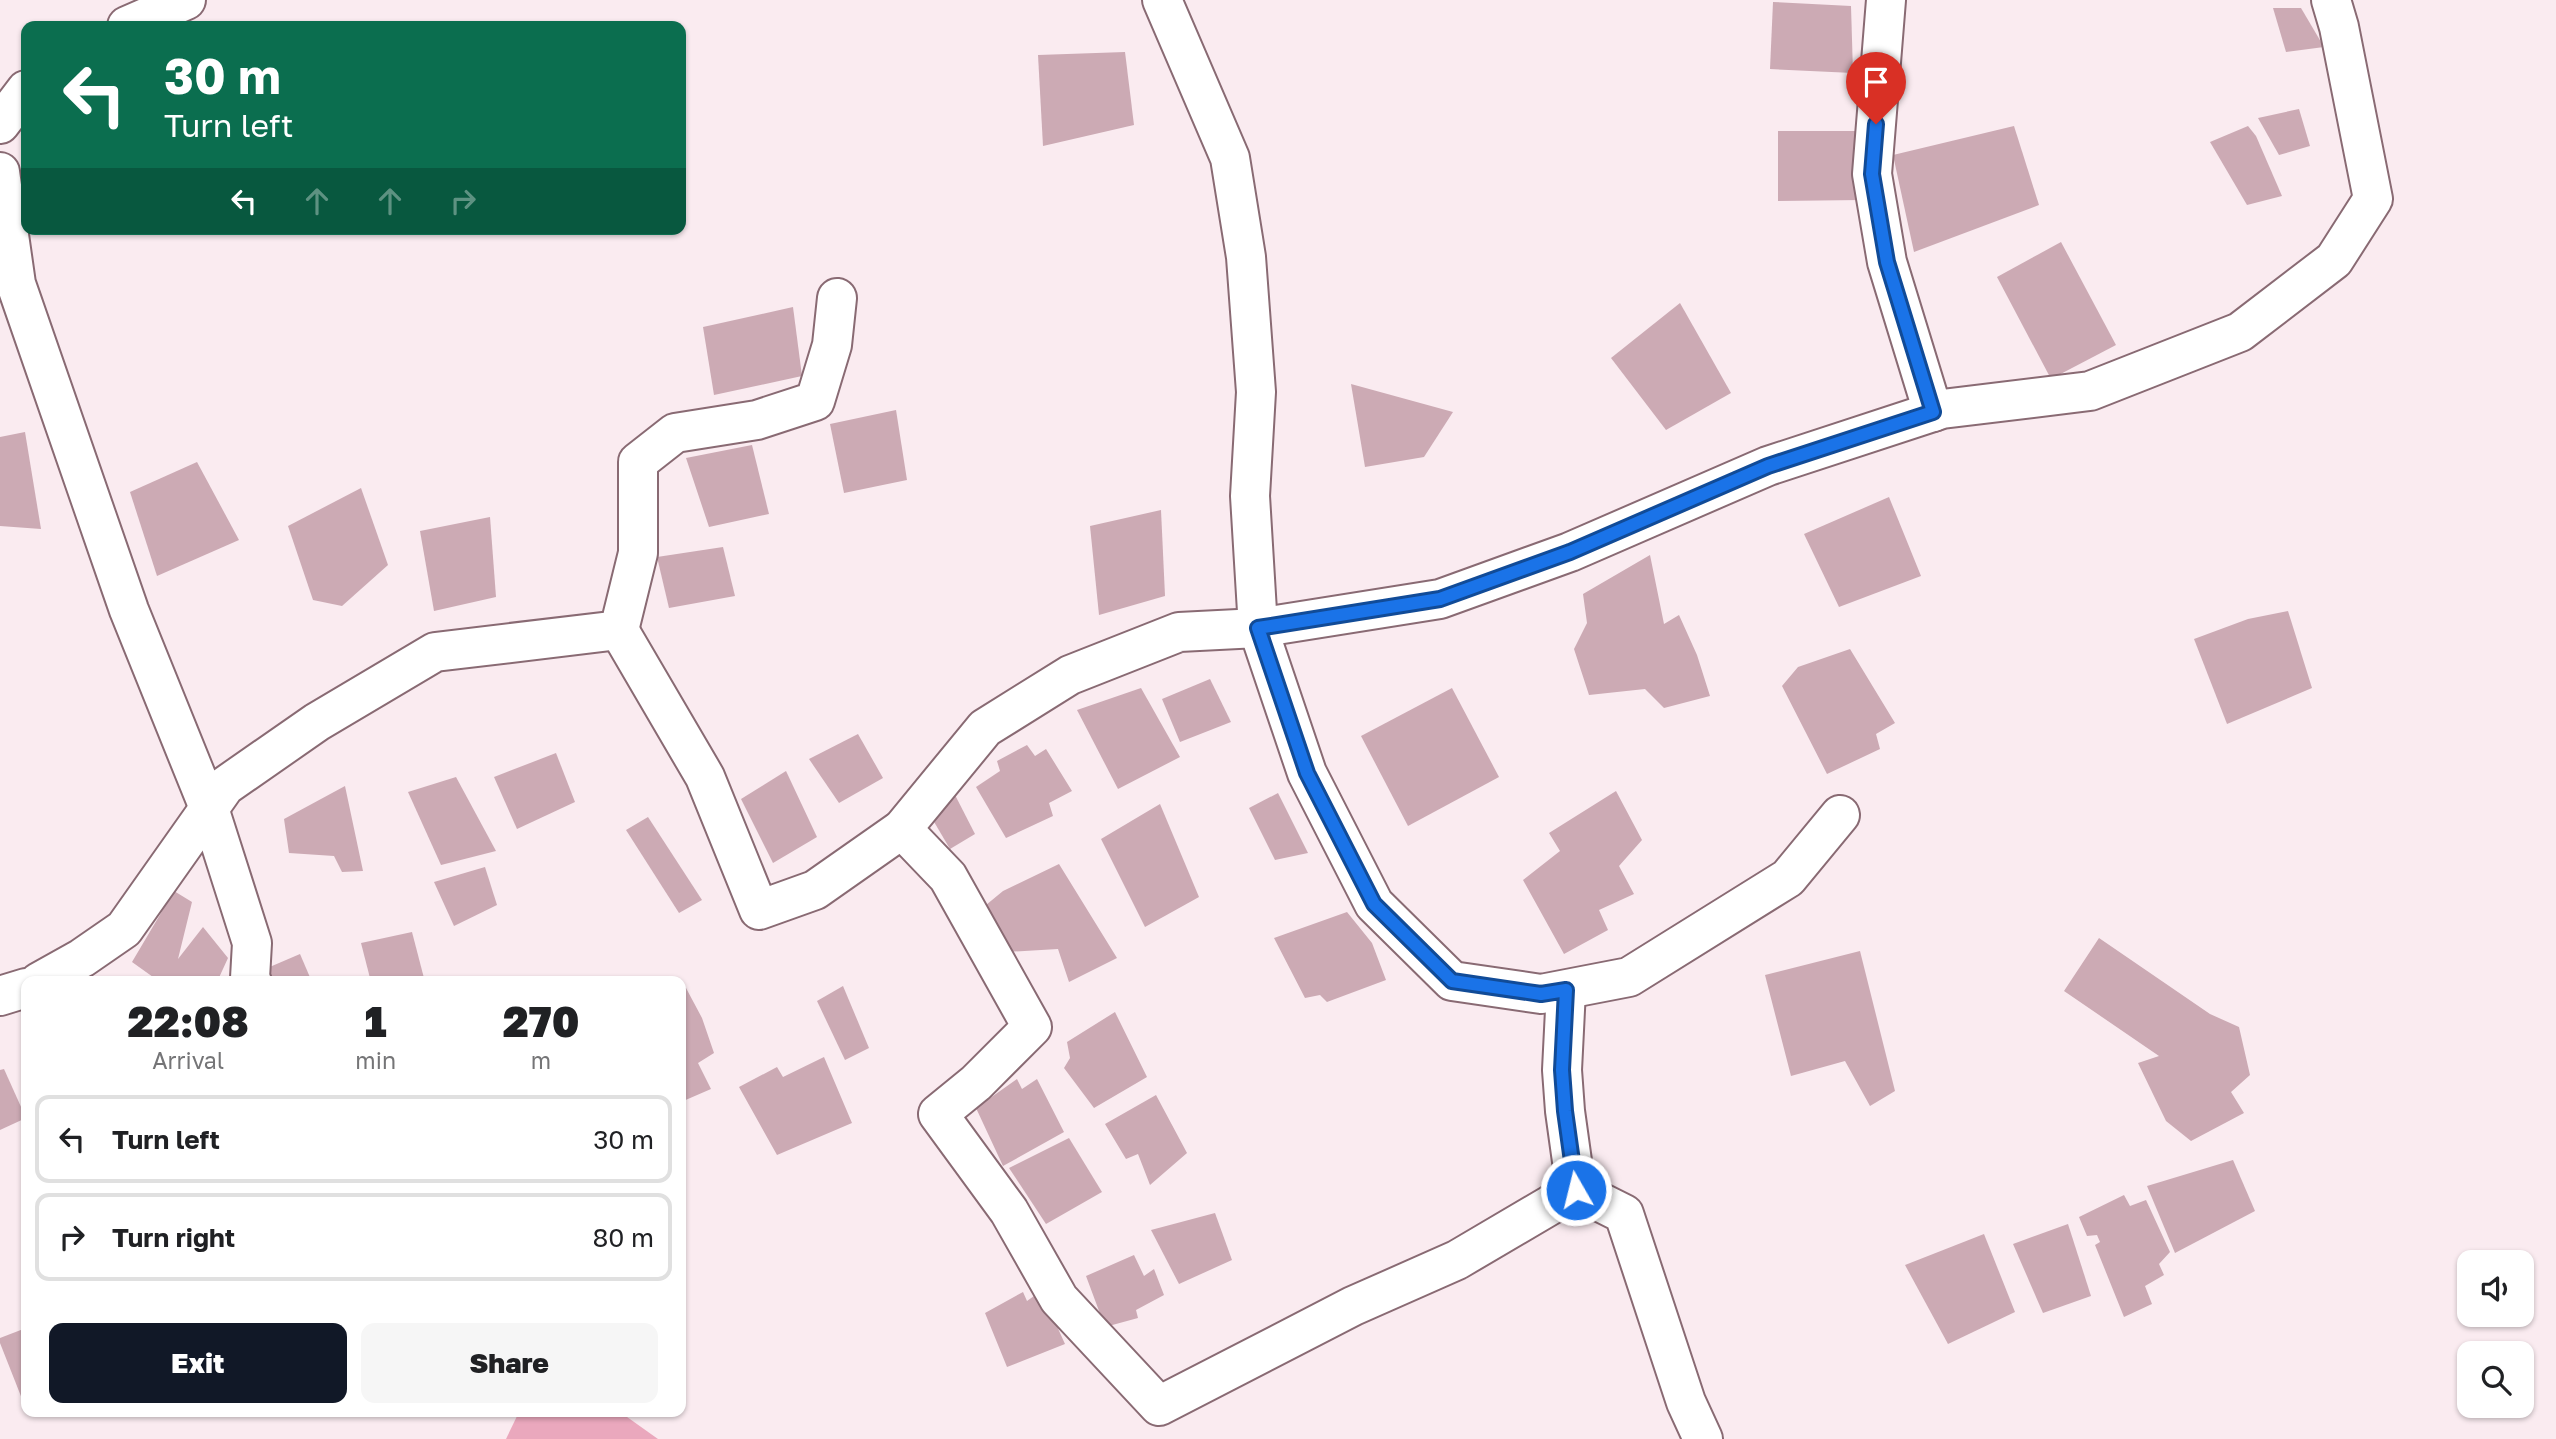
<!DOCTYPE html>
<html lang="en">
<head>
<meta charset="utf-8">
<style>
	:root { --surface:#fff; --page:#f6f6f6; --text:#202124; --muted:#757577; --line:#e0e0e0; --accent:#111827 }
	body { margin:0; font-family:"Golos Text",sans-serif; background:var(--page); color:var(--text); height:100vh; display:flex; flex-direction:column; font-size:26px; white-space:nowrap }
	* { box-sizing:border-box; margin:0 }
	p { font-size:23px; color:var(--muted) }
	.icon { flex:none; width:38px; height:38px; fill:none; stroke:currentColor; stroke-width:2; stroke-linecap:round; stroke-linejoin:round }
	.map { position:relative; flex:1; overflow:hidden }
	.drawer { position:absolute; left:21px; top:976px; width:665px; height:441px; display:flex; flex-direction:column; background:var(--surface); border-radius:14px; box-shadow:0 2px 5px #0004 }
	.drawer>* { flex:none }
	.banner { position:absolute; left:21px; top:21px; width:665px; height:214px; border-radius:14px; box-shadow:0 2px 5px #0004; background:#0b6e4f; color:#fff; overflow:hidden }
	.controls { position:absolute; left:2457px; top:1250px; display:grid; gap:14px }
	.controls a { display:grid; place-items:center; width:77px; height:77px; border-radius:14px; background:var(--surface); box-shadow:0 2px 5px #0004; font-size:35px }
	.pin { position:absolute; display:grid; place-items:center; width:60px; height:60px; color:#fff; margin:-72px -30px; border-radius:50% 50% 50% 0; rotate:-45deg; box-shadow:0 0 7px #0007 }
	.pin .icon { rotate:45deg }
	.me { position:absolute; width:77px; margin:-38px; rotate:352deg; stroke-linejoin:round; filter:drop-shadow(0 0 5px #0008) }
	.turn { display:flex; align-items:center; gap:24px; height:147px; padding:0 28px; font-size:32px }
	.turn .icon { width:91px; height:91px; stroke-width:2.5 }
	.turn b { display:block; font-size:49px; line-height:60px }
	.lanes { display:flex; align-items:center; height:66px; padding:0 28px; background:#0003; justify-content:center; gap:35px; direction:ltr }
	.lanes .off { opacity:.35 }
	.eta { display:flex; justify-content:space-evenly; align-items:center; height:119px; text-align:center }
	.eta b { font-size:42px; font-weight:800; line-height:49px }
	.action { display:flex; gap:14px; margin-top:auto; padding:14px 28px }
	.action a { flex:1; height:80px; border-radius:14px; background:var(--accent); color:#fff; font-size:28px; font-weight:800; line-height:80px; text-align:center }
	.action a+a { background:var(--page); color:var(--text) }
	ul { padding:0; list-style:none }
	li { display:flex; align-items:center; gap:21px; height:88px; margin:0 14px 10px; padding:0 14px; border:4px solid var(--line); border-radius:14px }
	li div { flex:1 }
	li b { display:block; font-size:26px }
	li em { font-style:normal }
	.map>svg:first-child { display:block }
	.green { fill:#eaa8bd }
	.building { fill:#ccaab4 }
	.lines { fill:none; stroke-linecap:round; stroke-linejoin:round }
	.minor-casing { stroke:#896a73; stroke-width:42 }
	.minor { stroke:#fff; stroke-width:38 }
	.route-casing { stroke:#114b97; stroke-width:18 }
	.route { stroke:#1a73e8; stroke-width:12 }
</style>
</head>
<body>
<div class="map">
<svg width="2556" height="1439" viewBox="0 0 2556 1439">
	<rect width="100%" height="100%" fill="#faebf0"/>
	<polygon class="green" points="519,1412 620,1412 658,1439 506,1439"/>
	<g class="building">
		<polygon points="1773,2 1851,6 1853,73 1770,69"/>
		<polygon points="2273,8 2301,8 2324,47 2286,52"/>
		<polygon points="1125,52 1134,125 1043,146 1038,55"/>
		<polygon points="2299,109 2310,146 2279,155 2258,118"/>
		<polygon points="2014,126 2039,205 1914,252 1893,155"/>
		<polygon points="2248,126 2256,136 2282,196 2247,205 2210,142"/>
		<polygon points="1778,131 1861,131 1861,200 1778,201"/>
		<polygon points="2061,242 2116,345 2051,379 1997,277"/>
		<polygon points="1680,303 1731,393 1666,430 1611,358"/>
		<polygon points="793,307 802,376 714,395 703,327"/>
		<polygon points="1351,384 1453,412 1424,457 1365,467"/>
		<polygon points="896,410 907,480 844,493 830,424"/>
		<polygon points="25,432 41,529 0,526 0,437"/>
		<polygon points="752,445 769,514 709,527 686,458"/>
		<polygon points="197,462 239,540 157,576 130,492"/>
		<polygon points="361,488 388,565 342,606 313,600 288,526"/>
		<polygon points="1889,497 1921,576 1839,607 1804,534"/>
		<polygon points="1161,510 1165,596 1099,615 1090,526"/>
		<polygon points="490,517 496,597 434,611 420,531"/>
		<polygon points="723,547 735,596 669,608 657,557"/>
		<polygon points="1650,555 1664,624 1679,615 1697,655 1710,696 1664,708 1645,689 1589,695 1574,649 1587,623 1583,594"/>
		<polygon points="2288,611 2312,688 2227,724 2194,639 2248,619"/>
		<polygon points="1850,649 1895,723 1876,734 1880,749 1827,774 1782,686 1798,667"/>
		<polygon points="1210,679 1231,722 1180,742 1162,699"/>
		<polygon points="1141,688 1180,757 1118,789 1077,710"/>
		<polygon points="1452,688 1499,777 1408,826 1361,736"/>
		<polygon points="858,734 883,778 839,803 809,759"/>
		<polygon points="1027,745 1035,756 1046,749 1072,791 1049,803 1053,816 1006,838 976,787 1000,771 997,761"/>
		<polygon points="556,753 575,802 517,829 494,777"/>
		<polygon points="786,771 817,837 773,863 741,799"/>
		<polygon points="456,777 496,851 441,865 408,792"/>
		<polygon points="345,786 363,871 342,872 334,856 289,853 284,819"/>
		<polygon points="1616,791 1642,840 1619,866 1634,894 1599,910 1608,930 1564,954 1523,880 1560,851 1549,833"/>
		<polygon points="954,793 975,834 950,849 930,815"/>
		<polygon points="1278,793 1308,853 1275,860 1249,808"/>
		<polygon points="1160,804 1199,897 1145,927 1101,839"/>
		<polygon points="648,817 702,900 679,913 626,830"/>
		<polygon points="1059,864 1117,958 1069,982 1058,949 1006,952 986,905 1003,891"/>
		<polygon points="485,867 497,905 454,926 434,882"/>
		<polygon points="174,891 192,902 178,959 203,927 228,958 217,982 160,982 132,962"/>
		<polygon points="1347,912 1372,943 1386,980 1327,1002 1320,995 1305,998 1274,938"/>
		<polygon points="412,932 425,982 371,982 361,943"/>
		<polygon points="2099,938 2210,1014 2239,1027 2250,1075 2231,1092 2244,1113 2191,1141 2166,1121 2138,1063 2159,1056 2064,991"/>
		<polygon points="1860,951 1895,1091 1870,1106 1845,1061 1791,1076 1765,975"/>
		<polygon points="300,954 312,982 272,982 265,969"/>
		<polygon points="843,986 869,1048 845,1060 817,1001"/>
		<polygon points="686,988 702,1018 714,1053 698,1063 711,1089 681,1102 681,990"/>
		<polygon points="1115,1012 1147,1077 1094,1108 1064,1068 1070,1058 1067,1042"/>
		<polygon points="26,1033 26,1050 21,1035"/>
		<polygon points="824,1057 852,1123 777,1155 739,1087 777,1067 783,1077"/>
		<polygon points="4,1069 26,1118 0,1130 0,1070"/>
		<polygon points="1017,1079 1022,1089 1037,1079 1064,1132 1003,1166 976,1108"/>
		<polygon points="1156,1095 1187,1153 1150,1185 1138,1154 1126,1159 1105,1124"/>
		<polygon points="1069,1138 1102,1192 1046,1224 1009,1168"/>
		<polygon points="2233,1160 2255,1211 2175,1253 2147,1186"/>
		<polygon points="2124,1195 2130,1206 2146,1200 2170,1252 2159,1264 2164,1275 2145,1286 2152,1304 2124,1317 2095,1245 2100,1242 2097,1235 2087,1236 2079,1217"/>
		<polygon points="1215,1213 1232,1260 1179,1284 1151,1230"/>
		<polygon points="2068,1224 2091,1296 2043,1313 2013,1244"/>
		<polygon points="1984,1234 2015,1312 1948,1344 1905,1265"/>
		<polygon points="1134,1255 1144,1276 1154,1269 1164,1295 1136,1310 1138,1318 1105,1327 1086,1276"/>
		<polygon points="1041,1291 1065,1344 1007,1367 985,1313 1023,1292 1027,1301"/>
		<polygon points="26,1328 26,1409 0,1343 0,1338"/>
	</g>
	<g class="lines">
		<g class="minor-casing">
			<g id="minor">
				<polyline points="1162,0 1230,158 1246,257 1256,392 1250,496 1258,628 1307,773 1374,904 1452,981 1541,994 1629,977 1788,878 1840,815"/>
				<polyline points="1886,0 1872,174 1887,262 1933,412"/>
				<polyline points="127,26 186,0"/>
				<polyline points="0,124 26,90"/>
				<polyline points="0,172 16,284 129,610 209,808 252,943 250,978 252,982"/>
				<polyline points="619,630 705,777 759,910 815,890 902,829 985,728 1070,675 1179,632 1258,628 1440,599 1570,552 1768,466 1942,409 2090,391 2240,332 2334,260 2373,199 2339,27 2331,0"/>
				<polyline points="902,829 948,877 1032,1027 976,1083 938,1114 1009,1211 1059,1299 1159,1406 1353,1306 1457,1260 1576,1190 1624,1214 1686,1402 1703,1439"/>
				<polyline points="39,982 82,958 124,929 225,786 317,722 435,652 619,630 638,553 638,462 675,433 757,420 815,401 832,345 837,298"/>
				<polyline points="1566,990 1562,1070 1565,1111 1576,1190"/>
				<polyline points="0,996 26,988"/>
			</g>
		</g>
		<use href="#minor" class="minor"/>
	</g>
	<g class="lines">
		<g class="route-casing">
			<polyline id="route" points="1576,1190 1565,1111 1562,1070 1566,990 1541,994 1452,981 1374,904 1307,773 1258,628 1440,599 1570,552 1768,466 1933,412 1887,262 1872,174 1876,124"/>
		</g>
		<use href="#route" class="route"/>
	</g>
</svg>
<div class="controls">
<a><svg class="icon" aria-label="sound" viewBox="0 0 24 24"><path d="M4 9h4l5-4v14l-5-4H4zM17 9q2 3 0 6"/></svg></a>
<a><svg class="icon" aria-label="search" viewBox="0 0 24 24"><circle cx="10" cy="10" r="6"/><path d="M15 15l6 6"/></svg></a>
</div>
<div class="pin" style="left:1876px;top:124px;background:#d93025"><svg class="icon" aria-label="arrive" viewBox="0 0 24 24"><path d="M6 21V4h12l-3 4 3 4H6"/></svg></div>
<svg class="me" style="left:1576px;top:1190px" viewBox="-20 -20 40 40"><circle r="17" fill="#1a73e8" stroke="#fff" stroke-width="3"/><path d="M0-11L8 9 0 5-8 9z" fill="#fff"/></svg>
<div class="banner">
<div class="turn"><svg class="icon" aria-label="left" viewBox="0 0 24 24"><path d="M17 20v-9H6M10 6l-5 5 5 5"/></svg><div><b>30 m</b>Turn left</div></div>
<div class="lanes"><svg class="icon" aria-label="left" viewBox="0 0 24 24"><path d="M17 20v-9H6M10 6l-5 5 5 5"/></svg><svg class="icon off" aria-label="ahead" viewBox="0 0 24 24"><path d="M12 20V5M6 11l6-6 6 6"/></svg><svg class="icon off" aria-label="ahead" viewBox="0 0 24 24"><path d="M12 20V5M6 11l6-6 6 6"/></svg><svg class="icon off" aria-label="right" viewBox="0 0 24 24"><path d="M7 20v-9h11M14 6l5 5-5 5"/></svg></div>
</div>
<section class="drawer">
<div class="eta">
<div><b>22:08</b><p>Arrival</p></div>
<div><b>1</b><p>min</p></div>
<div><b>270</b><p>m</p></div>
</div>
<ul>
<li><svg class="icon" aria-label="left" viewBox="0 0 24 24"><path d="M17 20v-9H6M10 6l-5 5 5 5"/></svg><div><b>Turn left</b></div><em>30 m</em></li>
<li><svg class="icon" aria-label="right" viewBox="0 0 24 24"><path d="M7 20v-9h11M14 6l5 5-5 5"/></svg><div><b>Turn right</b></div><em>80 m</em></li>
</ul>
<div class="action"><a>Exit</a><a>Share</a></div>
</section>
</div>
</body>
</html>
